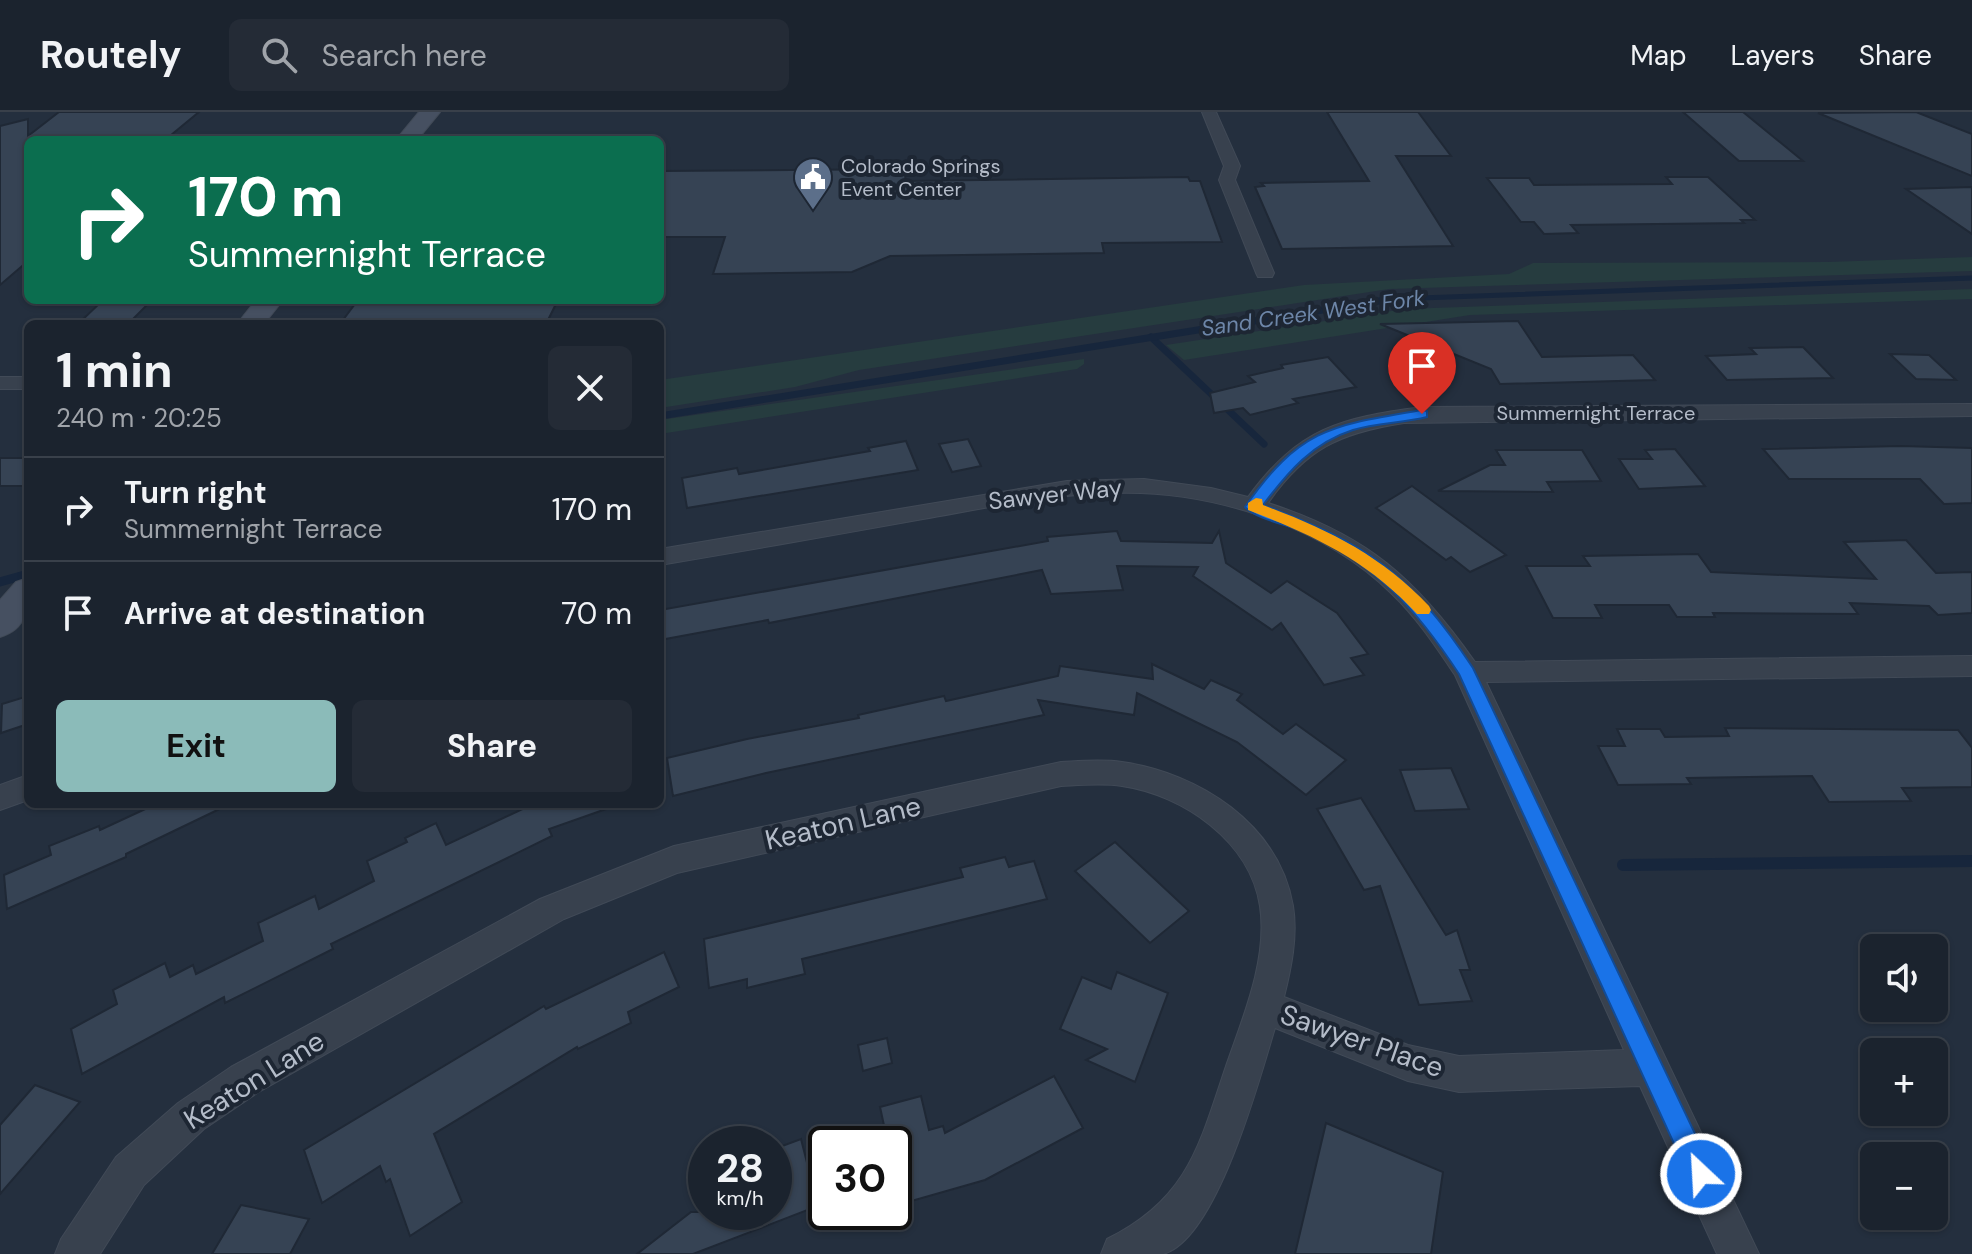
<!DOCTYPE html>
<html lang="en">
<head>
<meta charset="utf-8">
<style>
	:root { --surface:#1b232e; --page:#242b36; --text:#f1f3f6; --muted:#a0a4aa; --line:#39404a; --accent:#8bbbb9 }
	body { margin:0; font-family:"DM Sans",sans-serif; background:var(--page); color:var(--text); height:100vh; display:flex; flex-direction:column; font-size:30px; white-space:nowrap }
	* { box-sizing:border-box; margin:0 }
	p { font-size:26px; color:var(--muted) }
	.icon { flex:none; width:44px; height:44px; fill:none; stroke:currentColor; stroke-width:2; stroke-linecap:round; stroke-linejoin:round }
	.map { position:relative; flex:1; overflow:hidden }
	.details { position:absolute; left:24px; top:208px; width:640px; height:488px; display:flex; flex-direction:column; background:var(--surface); border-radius:12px; box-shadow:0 2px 6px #0004,0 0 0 2px var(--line) }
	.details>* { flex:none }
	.hud { position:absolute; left:24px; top:24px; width:640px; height:168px; border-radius:12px; box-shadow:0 2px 6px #0004,0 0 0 2px var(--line); background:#0b6e4f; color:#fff; overflow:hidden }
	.controls { position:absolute; left:1860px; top:822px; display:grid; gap:16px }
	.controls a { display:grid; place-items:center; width:88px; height:88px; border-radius:12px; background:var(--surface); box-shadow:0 2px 6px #0004,0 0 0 2px var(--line); font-size:40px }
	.speed { position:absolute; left:688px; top:1014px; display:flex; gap:16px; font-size:40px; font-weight:700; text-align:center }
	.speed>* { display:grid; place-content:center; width:104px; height:104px; border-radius:50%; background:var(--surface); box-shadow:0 2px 6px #0004,0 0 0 2px var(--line); line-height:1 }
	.speed small { font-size:20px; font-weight:400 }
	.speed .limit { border:4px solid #111; border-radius:12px; background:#fff; color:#111 }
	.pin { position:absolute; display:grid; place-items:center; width:68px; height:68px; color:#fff; margin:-82px -34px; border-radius:50% 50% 50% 0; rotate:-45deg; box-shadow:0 0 8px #0007 }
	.pin .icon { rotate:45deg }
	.me { position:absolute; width:88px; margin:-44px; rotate:335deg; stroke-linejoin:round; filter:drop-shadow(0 0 6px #0008) }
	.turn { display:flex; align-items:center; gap:28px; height:168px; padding:0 32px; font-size:36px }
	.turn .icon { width:104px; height:104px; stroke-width:2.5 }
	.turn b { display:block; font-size:56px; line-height:68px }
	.round { display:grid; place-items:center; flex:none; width:84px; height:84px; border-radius:12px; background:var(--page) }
	.head { display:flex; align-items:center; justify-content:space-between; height:136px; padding:0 32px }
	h1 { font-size:48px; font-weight:700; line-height:60px }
	.action { display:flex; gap:16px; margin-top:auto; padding:16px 32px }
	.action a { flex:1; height:92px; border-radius:12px; background:var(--accent); color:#111; font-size:32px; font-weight:700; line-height:92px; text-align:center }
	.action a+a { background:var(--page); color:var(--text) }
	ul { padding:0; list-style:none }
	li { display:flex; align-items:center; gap:24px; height:104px; padding:0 32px; border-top:2px solid var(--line) }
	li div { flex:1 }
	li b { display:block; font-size:30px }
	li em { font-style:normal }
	header { display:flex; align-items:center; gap:48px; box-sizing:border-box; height:112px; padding:0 40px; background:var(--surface); border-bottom:2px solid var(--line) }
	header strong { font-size:38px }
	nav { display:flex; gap:44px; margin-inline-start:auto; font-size:28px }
	.search { width:560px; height:72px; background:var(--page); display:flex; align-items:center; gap:20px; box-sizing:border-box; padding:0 28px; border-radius:12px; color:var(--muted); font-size:30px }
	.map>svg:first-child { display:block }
	.green { fill:#263c3f }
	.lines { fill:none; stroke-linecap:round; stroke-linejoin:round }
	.stream-far3 { stroke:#17263c; stroke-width:5 }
	.stream-far2 { stroke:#17263c; stroke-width:7 }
	.stream-far1 { stroke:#17263c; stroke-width:9 }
	.stream { stroke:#17263c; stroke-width:12 }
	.building { fill:#364354; stroke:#1f2835; stroke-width:2 }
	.street-casing { stroke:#414a57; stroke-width:2 }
	.secondary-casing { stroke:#414a57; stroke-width:2 }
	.street { fill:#38414e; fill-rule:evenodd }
	.secondary { fill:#465061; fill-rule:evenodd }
	.route { fill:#1a73e8; stroke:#114b97; stroke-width:2 }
	.slow { fill:#f59e0b }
	.labels { text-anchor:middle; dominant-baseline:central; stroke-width:8; stroke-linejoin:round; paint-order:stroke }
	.far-poi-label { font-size:20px; fill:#b4bcc9; stroke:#1d2633; text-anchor:start }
	.far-street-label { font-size:20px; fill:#b4bcc9; stroke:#1d2633 }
	.far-water-label { font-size:22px; font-style:italic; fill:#6d86a8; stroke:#1d2633 }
	.street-label { font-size:24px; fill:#b4bcc9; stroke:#1d2633 }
	.near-street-label { font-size:28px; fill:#b4bcc9; stroke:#1d2633 }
</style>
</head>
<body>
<header>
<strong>Routely</strong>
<div class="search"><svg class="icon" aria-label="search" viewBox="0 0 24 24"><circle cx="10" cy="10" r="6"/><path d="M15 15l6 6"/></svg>Search here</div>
<nav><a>Map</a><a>Layers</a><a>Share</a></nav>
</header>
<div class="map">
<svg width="1972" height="1142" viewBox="0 0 1972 1142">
	<rect width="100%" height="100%" fill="#242f3e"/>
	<g class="green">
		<polygon points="1972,145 1972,159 1389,177 859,258 795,275 660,296 660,268 1304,173 1509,162 1533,151 1828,150"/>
		<polygon points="1972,177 1972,187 1470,203 1184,248 1166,233 1405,197"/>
		<polygon points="1084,247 1084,252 1077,257 660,322 660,308"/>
	</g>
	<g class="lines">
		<polyline class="stream-far3" points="1392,187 1972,166"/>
		<g class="stream-far2">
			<polyline points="1151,225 1264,332"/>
			<polyline points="660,304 1404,185"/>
		</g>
		<polyline class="stream-far1" points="0,470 28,462"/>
		<polyline class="stream" points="1623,753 1972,749"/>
	</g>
	<g class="building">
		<polygon points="59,0 199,0 165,28 28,28 28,149 0,173 0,14 28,7 28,24"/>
		<polygon points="1327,0 1418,0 1451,44 1396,44 1453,134 1282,137 1255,75 1264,74 1261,71 1369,69"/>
		<polygon points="1683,0 1743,0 1803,49 1739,49"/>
		<polygon points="1916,0 1972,22 1972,64 1818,1"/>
		<polygon points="906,57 905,69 1188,65 1190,69 1200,69 1222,130 1102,131 1104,141 890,144 852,160 713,162 725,125 660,125 660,59"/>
		<polygon points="1666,65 1708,65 1755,108 1741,108 1744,111 1571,113 1578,121 1544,122 1534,110 1521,110 1487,66 1529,66 1534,73 1672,72"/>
		<polygon points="1972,75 1972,122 1906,77"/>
		<polygon points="103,188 152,188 128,212 78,212"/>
		<polygon points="358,188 558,188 546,212 340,212"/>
		<polygon points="1518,209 1542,245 1633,243 1655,268 1500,272 1491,257 1380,212"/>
		<polygon points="1803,235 1833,266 1727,268 1706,244 1756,242 1750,236"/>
		<polygon points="1890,242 1929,243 1956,268 1916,267"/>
		<polygon points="1328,245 1356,275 1293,287 1298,291 1250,303 1243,296 1214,301 1210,281 1255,270 1248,264 1283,256 1281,253"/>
		<polygon points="968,327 981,354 952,360 939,332"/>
		<polygon points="906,329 918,358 687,396 682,366 737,356 739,362 870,339 868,336"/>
		<polygon points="1901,334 1972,336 1972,391 1944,392 1920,367 1789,367 1763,337"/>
		<polygon points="1675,337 1705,374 1639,377 1619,347 1652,347 1645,338"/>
		<polygon points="1496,338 1582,338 1601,369 1547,370 1553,380 1438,379 1490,353 1505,353"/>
		<rect x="0" y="346" width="28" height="28"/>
		<polygon points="1412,374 1506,443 1470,460 1451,445 1446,448 1376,396"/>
		<polygon points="1117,419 1121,429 1212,431 1219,419 1226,451 1271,481 1287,469 1337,501 1368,542 1351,546 1364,563 1324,573 1281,511 1272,518 1193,464 1198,455 1117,454 1123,478 1051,482 1042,458 769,511 768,508 660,528 660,498 1048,429 1047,425"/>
		<polygon points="1906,428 1936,461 1972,460 1972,501 1938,503 1929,494 1850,491 1858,502 1713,501 1715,505 1677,505 1669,493 1595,493 1602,506 1553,506 1526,454 1590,454 1583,444 1698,442 1711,460 1876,467 1844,430"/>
		<polygon points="1152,552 1204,577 1211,568 1242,582 1237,588 1283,622 1296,612 1346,648 1306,683 1237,630 1137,581 1134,603 1038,588 1044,603 766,661 673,684 667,646 747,627 859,606 858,603 944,584 946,589 1058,564 1060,554 1153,567"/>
		<polygon points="28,584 28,612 1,621 2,592"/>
		<polygon points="1725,616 1958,618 1972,636 1972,675 1902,676 1911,689 1829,690 1812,664 1687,666 1691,672 1618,673 1598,634 1625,634 1617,617 1660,617 1665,625 1729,624"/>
		<polygon points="1451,656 1469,697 1415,699 1400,658"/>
		<polygon points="1361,686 1444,820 1446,823 1457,818 1470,858 1460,858 1472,889 1419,893 1380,774 1364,778 1317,697"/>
		<polygon points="156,692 230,692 126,742 126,745 7,797 4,763 51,743 49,734 99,714 100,718"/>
		<polygon points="533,692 608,692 609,696 549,717 552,724 331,832 333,837 225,891 224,885 82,962 71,917 117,892 113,878 165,851 170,865 193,853 196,862 263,829 258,811 315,784 319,797 374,769 367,749 407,730 405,726 436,711 446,733"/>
		<polygon points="1115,730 1189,799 1150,831 1075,759"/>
		<polygon points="1005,745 1009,755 1034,749 1047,787 802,847 805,862 747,876 747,867 709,876 704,827 963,765 960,756"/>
		<polygon points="664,840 679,875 628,900 631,911 578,937 577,935 434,1022 462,1090 410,1124 390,1067 386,1070 380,1054 322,1091 304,1038 544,894 546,897"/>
		<polygon points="1117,860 1168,881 1135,970 1086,948 1107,937 1060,917 1082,865 1111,877"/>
		<polygon points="887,926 892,951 863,959 858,933"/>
		<polygon points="1054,964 1083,1016 985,1068 894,1094 894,1032 888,1032 880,995 921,984 929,1018 943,1014 945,1021"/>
		<polygon points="35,973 80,990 0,1082 0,1013"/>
		<polygon points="1326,1011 1443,1060 1431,1142 1295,1142"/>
		<polygon points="801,1027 818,1094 693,1142 637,1142 691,1100 774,1100 774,1037"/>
		<polygon points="241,1093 309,1107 290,1142 212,1142"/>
	</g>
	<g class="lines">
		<g class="street-casing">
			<g id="street">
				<polygon points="1202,0 1216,0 1240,54 1235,68 1274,161 1272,165 1258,165 1256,161 1219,68 1224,54"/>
				<rect x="0" y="265" width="28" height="12"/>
				<path d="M 1972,292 L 1972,304 L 1404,311 C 1339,321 1306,337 1268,391 C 1367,423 1416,466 1475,550 L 1972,544 L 1972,564 L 1486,570 L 1759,1142 L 1717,1142 L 1640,974 L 1459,980 L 1408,969 L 1275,916 C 1260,965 1217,1128 1163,1142 C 1145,1142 1120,1142 1101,1142 L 1107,1127 C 1188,1087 1199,1034 1226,954 C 1243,905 1268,847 1260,794 C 1250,729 1183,683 1122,674 C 1102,671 1081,673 1061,674 L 677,761 L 564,807 L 257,981 L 204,1017 L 144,1073 L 100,1142 L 55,1142 L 61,1127 L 116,1045 L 178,991 L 231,955 L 540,787 L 674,734 L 1061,650 C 1081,649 1102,647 1122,650 C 1199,661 1279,712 1293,794 C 1298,824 1291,857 1284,885 L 1408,933 L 1459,944 L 1624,938 L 1455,563 C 1436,535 1417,506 1392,482 C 1322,413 1211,378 1114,381 C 1050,382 986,396 923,407 C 835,423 748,438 660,453 L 660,437 L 1067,369 L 1144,367 L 1211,376 L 1248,385 C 1299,316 1339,306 1422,295 Z"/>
				<polygon points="28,663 28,688 0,698 0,673"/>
			</g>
		</g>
		<g class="secondary-casing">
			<g id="secondary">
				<polygon points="419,0 440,0 417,28 396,28"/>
				<polygon points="256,188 283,188 264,212 237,212"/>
				<path d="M 28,466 C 28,492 30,516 0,525 L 0,488 L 16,470 Z"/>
			</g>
		</g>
		<use href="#street" class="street"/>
		<use href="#secondary" class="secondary"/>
	</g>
	<path class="route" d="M 1422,298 L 1427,299 L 1427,305 C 1403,311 1376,311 1353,318 C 1312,331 1288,360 1263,393 C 1368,432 1411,462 1473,556 L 1710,1053 L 1713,1062 L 1710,1071 L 1701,1074 L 1692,1071 L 1459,562 C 1417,498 1378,454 1307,421 C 1289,412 1259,409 1245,395 C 1300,316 1332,313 1422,298 Z"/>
	<path class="slow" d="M 1256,386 L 1262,387 L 1263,393 C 1327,417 1381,443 1429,494 L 1431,498 L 1429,502 L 1417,502 C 1367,448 1315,424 1248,398 L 1248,391 Z"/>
	<defs>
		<g id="civic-pin" transform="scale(2)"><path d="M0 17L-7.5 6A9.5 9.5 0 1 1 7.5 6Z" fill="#5c6f8a" stroke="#1d2633"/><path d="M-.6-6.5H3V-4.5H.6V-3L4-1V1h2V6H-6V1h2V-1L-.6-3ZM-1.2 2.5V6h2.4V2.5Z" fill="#fff"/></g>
	</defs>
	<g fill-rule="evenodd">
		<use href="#civic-pin" x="813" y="65"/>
	</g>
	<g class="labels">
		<g class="far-poi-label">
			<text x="841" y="54">Colorado Springs<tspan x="841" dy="23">Event Center</tspan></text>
		</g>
		<g class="far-street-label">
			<text x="1596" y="301">Summernight Terrace</text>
		</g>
		<g class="far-water-label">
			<text transform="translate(1313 201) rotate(-8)">Sand Creek West Fork</text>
		</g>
		<g class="street-label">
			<text transform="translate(1055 382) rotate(-6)">Sawyer Way</text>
		</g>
		<g class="near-street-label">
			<text transform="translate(843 711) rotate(-13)">Keaton Lane</text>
			<text transform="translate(1362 929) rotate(19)">Sawyer Place</text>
			<text transform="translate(254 968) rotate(-32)">Keaton Lane</text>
		</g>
	</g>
</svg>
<div class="controls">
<a><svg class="icon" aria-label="sound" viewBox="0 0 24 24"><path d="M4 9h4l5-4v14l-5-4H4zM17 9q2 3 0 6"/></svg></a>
<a>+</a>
<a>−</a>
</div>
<div class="speed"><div>28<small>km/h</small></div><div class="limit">30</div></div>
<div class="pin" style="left:1422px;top:302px;background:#d93025"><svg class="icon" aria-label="arrive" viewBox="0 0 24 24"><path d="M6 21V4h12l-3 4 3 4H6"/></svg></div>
<svg class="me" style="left:1701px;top:1062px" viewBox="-20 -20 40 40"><circle r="17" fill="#1a73e8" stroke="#fff" stroke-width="3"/><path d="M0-11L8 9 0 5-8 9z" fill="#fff"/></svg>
<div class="hud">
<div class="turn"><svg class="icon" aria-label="right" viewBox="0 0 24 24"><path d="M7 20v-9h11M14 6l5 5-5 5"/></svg><div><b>170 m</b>Summernight Terrace</div></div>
</div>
<section class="details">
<div class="head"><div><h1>1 min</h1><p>240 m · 20:25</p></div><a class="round"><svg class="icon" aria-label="close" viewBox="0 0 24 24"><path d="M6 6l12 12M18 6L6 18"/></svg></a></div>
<ul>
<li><svg class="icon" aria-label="right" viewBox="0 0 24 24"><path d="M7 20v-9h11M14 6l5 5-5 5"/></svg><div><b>Turn right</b><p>Summernight Terrace</p></div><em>170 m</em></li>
<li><svg class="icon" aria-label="arrive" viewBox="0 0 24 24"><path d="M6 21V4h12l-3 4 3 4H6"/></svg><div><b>Arrive at destination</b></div><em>70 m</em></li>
</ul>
<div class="action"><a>Exit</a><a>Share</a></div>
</section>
</div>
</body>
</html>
